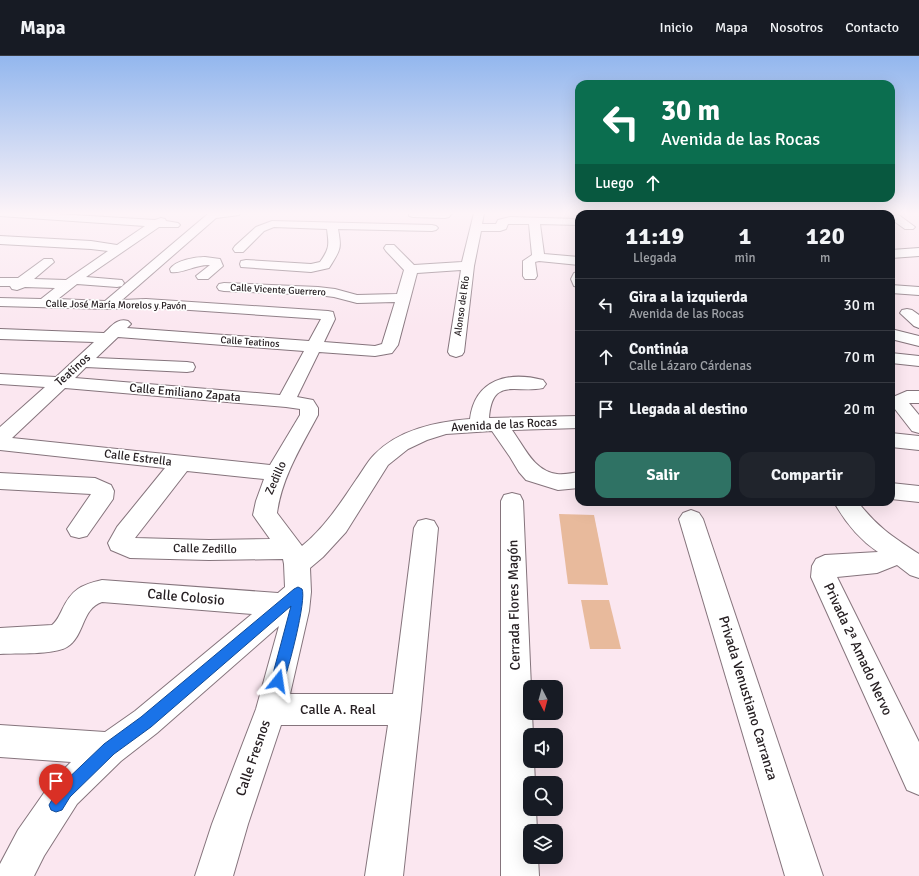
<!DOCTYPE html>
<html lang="es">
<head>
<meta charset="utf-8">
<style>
	:root { --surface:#171b24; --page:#20242c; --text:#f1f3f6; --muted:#9ea1a6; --line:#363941; --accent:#2f7264 }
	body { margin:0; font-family:Signika,sans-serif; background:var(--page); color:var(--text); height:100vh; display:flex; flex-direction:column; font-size:15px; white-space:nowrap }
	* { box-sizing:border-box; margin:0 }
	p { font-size:13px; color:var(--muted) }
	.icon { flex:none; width:22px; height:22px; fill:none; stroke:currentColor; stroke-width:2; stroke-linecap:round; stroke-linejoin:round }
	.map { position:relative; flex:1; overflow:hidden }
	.sheet { position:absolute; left:575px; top:154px; width:320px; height:296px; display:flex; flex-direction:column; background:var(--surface); border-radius:12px; box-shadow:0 4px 16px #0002 }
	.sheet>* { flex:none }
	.hud { position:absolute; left:575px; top:24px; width:320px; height:122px; border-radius:12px; box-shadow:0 4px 16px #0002; background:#0b6e4f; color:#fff; overflow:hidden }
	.needle { width:26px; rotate:174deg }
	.fabs { position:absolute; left:523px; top:624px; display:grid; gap:8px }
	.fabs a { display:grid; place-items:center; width:40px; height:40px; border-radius:8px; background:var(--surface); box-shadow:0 4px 16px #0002; font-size:20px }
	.pin { position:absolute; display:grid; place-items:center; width:34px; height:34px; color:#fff; margin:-41px -17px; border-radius:50% 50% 50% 0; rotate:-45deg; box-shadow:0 0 4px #0007 }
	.pin .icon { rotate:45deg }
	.me { position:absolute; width:44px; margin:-22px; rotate:15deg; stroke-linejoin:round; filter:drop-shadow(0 0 3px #0008) }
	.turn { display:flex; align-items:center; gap:14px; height:84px; padding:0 20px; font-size:18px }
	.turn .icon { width:52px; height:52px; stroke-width:2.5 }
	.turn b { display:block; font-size:28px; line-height:34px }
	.then { display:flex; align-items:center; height:38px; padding:0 20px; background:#0003; gap:8px; font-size:15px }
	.eta { display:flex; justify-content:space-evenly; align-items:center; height:68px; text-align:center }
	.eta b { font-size:24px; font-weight:700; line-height:28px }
	.button { display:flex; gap:8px; margin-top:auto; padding:8px 20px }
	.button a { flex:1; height:46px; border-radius:12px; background:var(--accent); color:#fff; font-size:16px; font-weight:700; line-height:46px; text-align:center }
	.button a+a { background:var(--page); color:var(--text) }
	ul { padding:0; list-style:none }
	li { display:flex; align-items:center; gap:12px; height:52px; padding:0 20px; border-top:1px solid var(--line) }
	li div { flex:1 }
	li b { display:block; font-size:15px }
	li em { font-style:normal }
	header { display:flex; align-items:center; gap:24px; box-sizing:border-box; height:56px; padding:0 20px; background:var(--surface); border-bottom:1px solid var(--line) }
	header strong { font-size:19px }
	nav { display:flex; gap:22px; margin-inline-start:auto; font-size:14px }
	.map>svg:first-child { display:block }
	.green { fill:#e8ba9c }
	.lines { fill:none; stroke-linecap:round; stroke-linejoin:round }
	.minor-casing { stroke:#85747c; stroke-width:2 }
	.minor { fill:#fff; fill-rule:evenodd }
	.route { fill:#1a73e8; stroke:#114b97 }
	.labels { text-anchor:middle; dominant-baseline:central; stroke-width:3.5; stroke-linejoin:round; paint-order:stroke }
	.far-street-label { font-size:10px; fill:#272023; stroke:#fff }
	.street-label { font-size:12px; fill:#272023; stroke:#fff }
	.near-street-label { font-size:14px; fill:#272023; stroke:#fff }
</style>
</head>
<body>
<header>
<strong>Mapa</strong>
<nav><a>Inicio</a><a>Mapa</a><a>Nosotros</a><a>Contacto</a></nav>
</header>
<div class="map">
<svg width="919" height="820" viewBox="0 0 919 820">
	<rect width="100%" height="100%" fill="#fbe7f0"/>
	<g class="green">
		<polygon points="559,458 594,459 608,529 568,528"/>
		<polygon points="581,544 609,544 621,593 590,593"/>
	</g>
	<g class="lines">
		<g class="minor-casing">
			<g id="minor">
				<path d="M 0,157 L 41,157 L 155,164 L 161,162 L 165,163 L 166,165 L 178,167 L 180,169 L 178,171 L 159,171 L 86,221 L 122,224 L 124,227 L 122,230 L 117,231 L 77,228 L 58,243 L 105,245 L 209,157 L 240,157 L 239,159 L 216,162 L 122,244 L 146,243 L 328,255 L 333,256 L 335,263 L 324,286 L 375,290 L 382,288 L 395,246 L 357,247 L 334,241 L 318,239 L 224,235 L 219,234 L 217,231 L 219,228 L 224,227 L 318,231 L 335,233 L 357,239 L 397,238 L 404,214 L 386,195 L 384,192 L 386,189 L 394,189 L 414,209 L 462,206 L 474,157 L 484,157 L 482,168 L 496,168 L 498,164 L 510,161 L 579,163 L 579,169 L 540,168 L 544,198 L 579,201 L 579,209 L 539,205 L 535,206 L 537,220 L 535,223 L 525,223 L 523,220 L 523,205 L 532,199 L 529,168 L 508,168 L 506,173 L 500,175 L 481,175 L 474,210 L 464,296 L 462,299 L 456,301 L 450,299 L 448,296 L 461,214 L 417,217 L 398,289 L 392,297 L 375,300 L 319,296 L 297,341 L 313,344 L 318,352 L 318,359 C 301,391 282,421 277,457 L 302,490 C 324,472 340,448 356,424 C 362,416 367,406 374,399 C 399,373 436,366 470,363 C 475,323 508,315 543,324 L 546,328 L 543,332 C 516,338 492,320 489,362 L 579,360 L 579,372 L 512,374 C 525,392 534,415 557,418 C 564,419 572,417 579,416 L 579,432 L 558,434 L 526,424 L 519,416 L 510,401 L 492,375 L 446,378 L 427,384 L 408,393 L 388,409 L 346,476 L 323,501 L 310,512 L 311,536 L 309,555 L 290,638 L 393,638 L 414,472 L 418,465 L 426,463 L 434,465 L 438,472 L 421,654 L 403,820 L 365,820 L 388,669 L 281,669 L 248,768 L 233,820 L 195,820 L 212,768 L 256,653 L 279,570 L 157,677 L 121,705 L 77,748 L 44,800 L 34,820 L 0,820 L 0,808 L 18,774 L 53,724 L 71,706 L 0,701 L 0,669 L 105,676 L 135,655 L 252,558 L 102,546 C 81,553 85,580 67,591 C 54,599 16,597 0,598 L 0,572 L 52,569 C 57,565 59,560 62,554 C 72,533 81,529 102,524 L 278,537 L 285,531 L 284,508 L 283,503 L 209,504 L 130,502 L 111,494 L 108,487 L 117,471 L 165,412 L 0,394 L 0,371 L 45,331 L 0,328 L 0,318 L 56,321 L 94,286 L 0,283 L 0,273 L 104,277 C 112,270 117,262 128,265 L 131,268 L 127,272 L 309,285 L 321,263 L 146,251 L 108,253 L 0,250 L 0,242 L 41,243 L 55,232 L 25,231 L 17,234 L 12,233 L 10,230 L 0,230 L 0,222 L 18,222 L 44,203 L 52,203 L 54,206 L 34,223 L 66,224 L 108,195 L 91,193 L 0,188 L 0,180 L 91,185 L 117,189 L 145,170 L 0,160 ZM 118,281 L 304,295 L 280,339 L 75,322 L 86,311 L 187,316 L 193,315 L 195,311 L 193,307 L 187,306 L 96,302 ZM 65,332 L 286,351 L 300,353 L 300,359 L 270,409 L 12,382 ZM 187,415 L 264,423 L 256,445 L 253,459 L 270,483 L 209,484 L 135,482 Z"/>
				<polygon points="409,157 452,157 449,161 445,162 413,161 409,160"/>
				<polygon points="637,157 647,157 648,158 637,158"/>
				<polygon points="749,157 759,157 760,158 749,158"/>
				<polygon points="885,157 896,157 915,171 913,173 905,173 891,163 891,158"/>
				<path d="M 272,165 L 432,169 L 436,170 L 438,172 L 436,174 L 432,175 L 338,173 C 342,194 340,194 329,212 L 311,216 L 241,211 L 240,208 L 241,205 L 246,204 L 311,208 L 320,206 C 330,192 329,189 327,173 L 274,171 L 264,175 L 243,196 L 235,196 L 233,193 L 235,190 L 256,171 Z"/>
				<polygon points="919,192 919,200 891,202 891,194"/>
				<path d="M 205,201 L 220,203 L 223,210 L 208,223 L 198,223 L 196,220 L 210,209 C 196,208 182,218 171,216 L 170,213 C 176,204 195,201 205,201 Z"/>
				<polygon points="579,216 579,231 574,230 571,223 574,217"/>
				<polygon points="891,229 919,231 919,239 891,237"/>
				<polygon points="907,253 912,254 919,259 919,272 914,270 900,257 902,254"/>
				<polygon points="891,273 919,280 919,290 891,283"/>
				<polygon points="891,297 919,300 919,310 891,307"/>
				<polygon points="907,335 919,335 919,347 909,347 919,359 919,377 912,375 891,348 893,341"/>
				<polygon points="891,377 919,380 919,394 891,391"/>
				<polygon points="0,417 95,422 111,429 114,435 113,443 87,480 79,482 71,480 67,473 91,438 0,433"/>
				<polygon points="891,427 919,430 919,446 891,443"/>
				<polygon points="512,437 520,439 523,445 531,631 530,657 532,657 533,679 530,679 530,705 534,705 535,727 530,727 530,753 536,753 537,775 530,775 530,801 538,801 539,820 501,820 501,445 504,439"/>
				<path d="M 834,446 L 858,446 C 877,471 893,481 919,498 L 919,522 L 910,519 L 897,509 L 877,517 L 837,521 L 919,686 L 919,739 L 907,734 L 811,521 L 812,510 L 816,503 L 825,499 L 878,496 C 859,483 845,466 834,446 Z"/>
				<polygon points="691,454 699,457 703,463 823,820 785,820 679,463 683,457"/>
			</g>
		</g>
		<use href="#minor" class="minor"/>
	</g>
	<linearGradient id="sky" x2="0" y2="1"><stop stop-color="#93b7ee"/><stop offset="0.58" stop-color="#fdf4f8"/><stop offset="1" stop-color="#fdf4f8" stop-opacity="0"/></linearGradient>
	<rect width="919" height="271" fill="url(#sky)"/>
	<path class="route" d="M 298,531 L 302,533 C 307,543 288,616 282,630 L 278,631 L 273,630 L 271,625 L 291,550 L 151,671 L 114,698 L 70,741 L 62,754 L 56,756 L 51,754 L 49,749 L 59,731 L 104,688 L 141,661 L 294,533 Z"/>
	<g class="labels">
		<g class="far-street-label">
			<text transform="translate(278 234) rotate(3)">Calle Vicente Guerrero</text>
			<text transform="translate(116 249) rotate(1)">Calle José María Morelos y Pavón</text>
			<text transform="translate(462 250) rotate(-82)">Alonso del Río</text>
			<text transform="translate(250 286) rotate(4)">Calle Teatinos</text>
		</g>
		<g class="street-label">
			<text transform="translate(73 314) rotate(-42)">Teatinos</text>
			<text transform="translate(185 337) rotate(5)">Calle Emiliano Zapata</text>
			<text transform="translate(504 369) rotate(-3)">Avenida de las Rocas</text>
			<text transform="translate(138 402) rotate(7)">Calle Estrella</text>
			<text transform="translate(276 422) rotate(-66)">Zedillo</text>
			<text transform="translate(205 493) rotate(1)">Calle Zedillo</text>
		</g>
		<g class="near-street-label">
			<text transform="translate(186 541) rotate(5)">Calle Colosio</text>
			<text transform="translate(514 549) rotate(-91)">Cerrada Flores Magón</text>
			<text transform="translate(858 593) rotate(65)">Privada 2ª Amado Nervo</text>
			<text transform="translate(748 642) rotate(73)">Privada Venustiano Carranza</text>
			<text x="338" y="653">Calle A. Real</text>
			<text transform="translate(253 702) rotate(-71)">Calle Fresnos</text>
		</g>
	</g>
</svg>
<div class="fabs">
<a><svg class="needle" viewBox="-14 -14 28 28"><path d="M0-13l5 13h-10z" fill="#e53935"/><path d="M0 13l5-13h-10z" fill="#9ea1a6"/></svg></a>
<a><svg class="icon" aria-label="sound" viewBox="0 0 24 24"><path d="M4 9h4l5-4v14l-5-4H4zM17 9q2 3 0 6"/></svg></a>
<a><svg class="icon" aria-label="search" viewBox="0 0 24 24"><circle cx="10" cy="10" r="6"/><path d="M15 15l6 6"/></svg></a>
<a><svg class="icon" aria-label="layers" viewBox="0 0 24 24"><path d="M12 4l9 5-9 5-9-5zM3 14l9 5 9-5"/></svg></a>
</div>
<div class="pin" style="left:56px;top:749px;background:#d93025"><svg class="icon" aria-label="arrive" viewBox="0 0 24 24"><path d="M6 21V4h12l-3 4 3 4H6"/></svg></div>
<svg class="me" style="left:278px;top:625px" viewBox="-20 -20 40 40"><path d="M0-17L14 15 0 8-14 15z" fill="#1a73e8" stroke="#fff" stroke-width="4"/></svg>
<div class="hud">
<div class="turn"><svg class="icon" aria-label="left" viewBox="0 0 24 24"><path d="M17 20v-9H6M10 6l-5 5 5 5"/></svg><div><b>30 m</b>Avenida de las Rocas</div></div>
<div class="then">Luego<svg class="icon" aria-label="ahead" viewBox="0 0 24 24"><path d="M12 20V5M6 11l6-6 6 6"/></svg></div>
</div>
<section class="sheet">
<div class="eta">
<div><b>11:19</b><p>Llegada</p></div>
<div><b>1</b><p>min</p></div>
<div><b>120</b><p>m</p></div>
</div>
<ul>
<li><svg class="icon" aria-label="left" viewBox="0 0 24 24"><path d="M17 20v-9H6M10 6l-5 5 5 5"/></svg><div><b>Gira a la izquierda</b><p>Avenida de las Rocas</p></div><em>30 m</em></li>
<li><svg class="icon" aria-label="ahead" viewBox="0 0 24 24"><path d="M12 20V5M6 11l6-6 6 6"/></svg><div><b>Continúa</b><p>Calle Lázaro Cárdenas</p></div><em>70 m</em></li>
<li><svg class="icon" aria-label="arrive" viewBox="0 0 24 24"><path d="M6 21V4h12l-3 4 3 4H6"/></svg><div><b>Llegada al destino</b></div><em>20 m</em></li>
</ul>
<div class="button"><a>Salir</a><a>Compartir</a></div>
</section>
</div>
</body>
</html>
